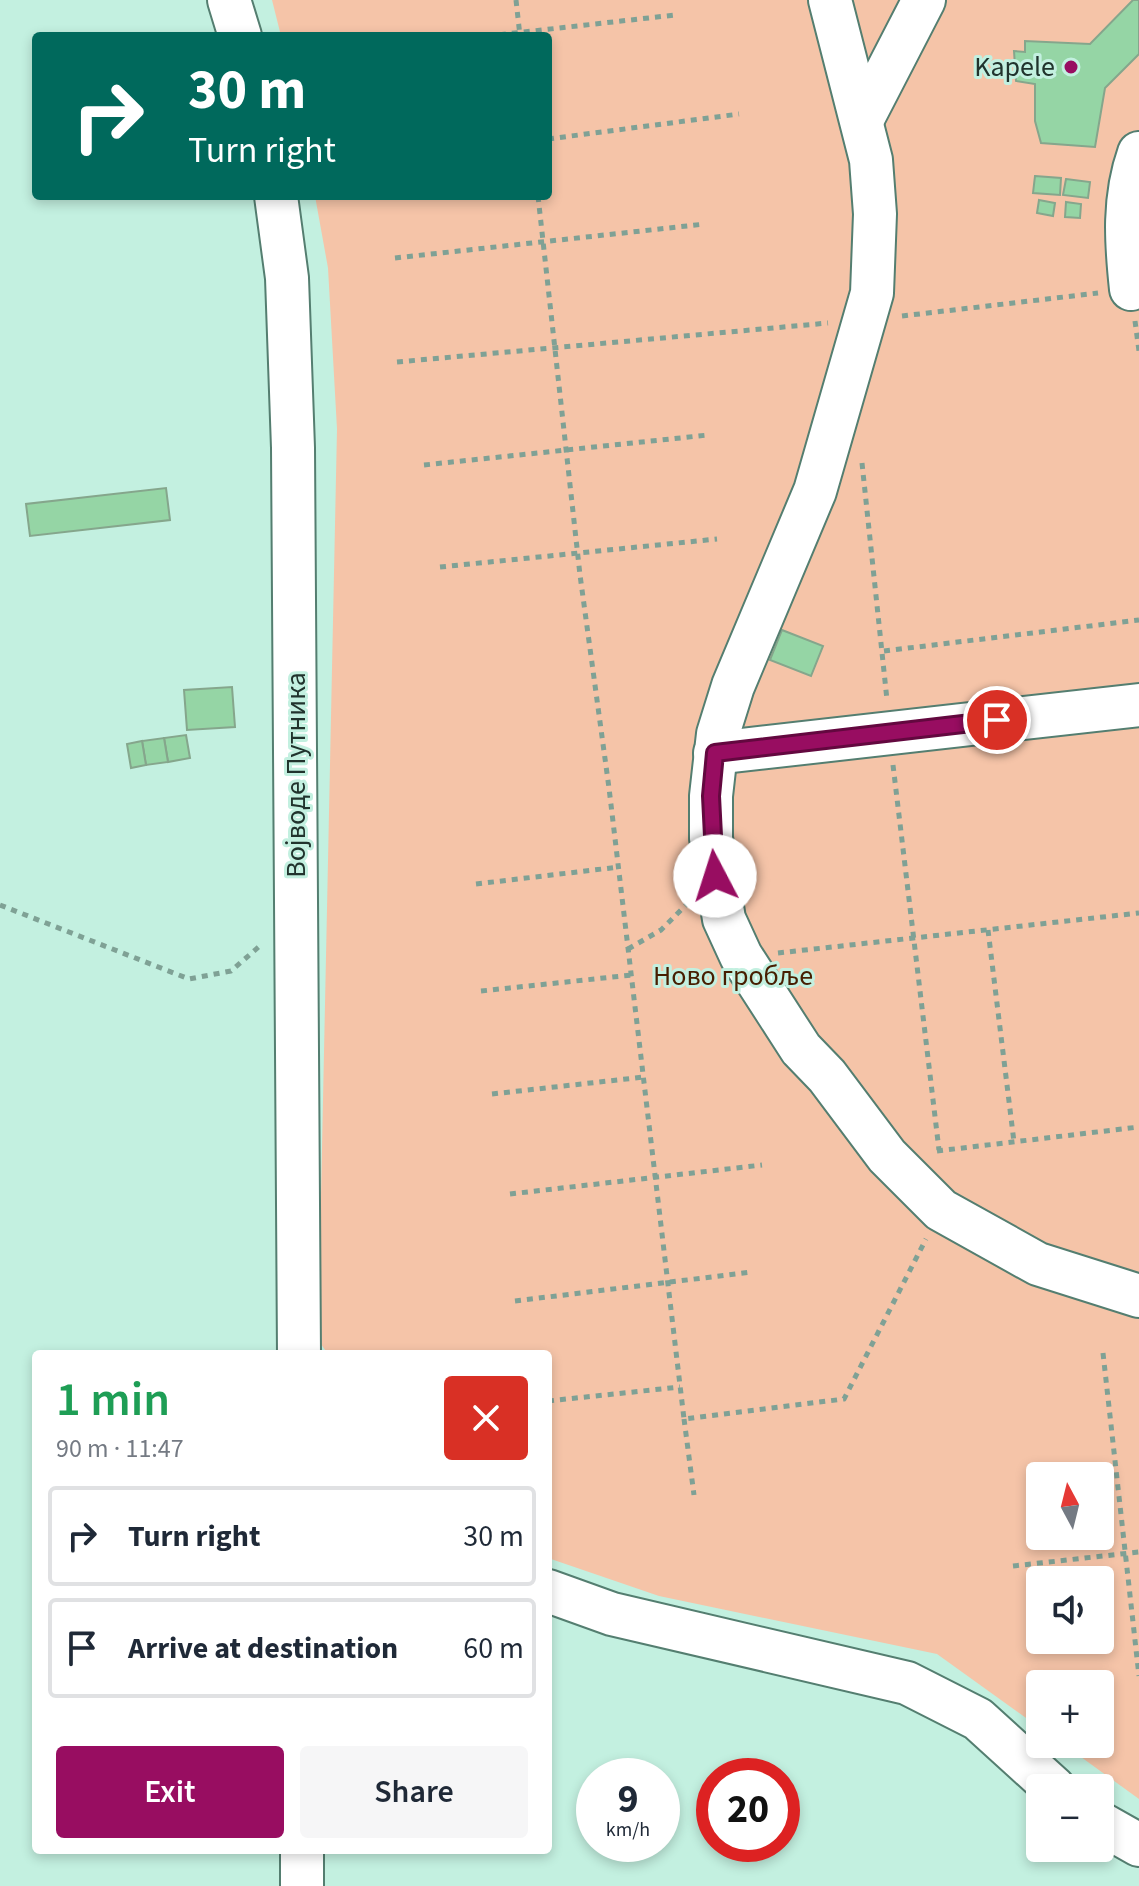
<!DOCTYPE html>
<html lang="en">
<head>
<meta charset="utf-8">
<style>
	:root { --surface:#fff; --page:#f6f6f7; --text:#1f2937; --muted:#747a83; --line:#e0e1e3; --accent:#980d61 }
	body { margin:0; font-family:"Source Sans 3",sans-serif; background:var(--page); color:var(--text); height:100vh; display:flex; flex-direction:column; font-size:30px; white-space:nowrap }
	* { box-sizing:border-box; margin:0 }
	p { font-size:26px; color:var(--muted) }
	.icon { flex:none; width:44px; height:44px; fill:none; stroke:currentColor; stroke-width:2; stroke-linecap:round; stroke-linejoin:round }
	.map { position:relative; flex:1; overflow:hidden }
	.details { position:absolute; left:32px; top:1350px; width:520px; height:504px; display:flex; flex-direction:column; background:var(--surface); border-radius:8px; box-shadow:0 4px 12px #0003 }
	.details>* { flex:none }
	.hud { position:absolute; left:32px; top:32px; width:520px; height:168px; border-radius:8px; box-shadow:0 4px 12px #0003; background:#00695c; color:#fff; overflow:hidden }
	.needle { width:52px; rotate:353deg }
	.buttons { position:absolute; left:1026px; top:1462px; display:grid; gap:16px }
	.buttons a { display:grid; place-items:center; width:88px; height:88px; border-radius:8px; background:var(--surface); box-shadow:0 4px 12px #0003; font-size:40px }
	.speed { position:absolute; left:576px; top:1758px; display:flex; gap:16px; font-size:40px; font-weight:700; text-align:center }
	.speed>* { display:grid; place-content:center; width:104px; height:104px; border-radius:50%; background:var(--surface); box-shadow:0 4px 12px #0003; line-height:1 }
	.speed small { font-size:20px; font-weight:400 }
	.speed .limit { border:12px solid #d22; background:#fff; color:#111 }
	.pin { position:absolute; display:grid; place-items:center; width:68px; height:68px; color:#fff; margin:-34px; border:4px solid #fff; border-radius:50%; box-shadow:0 2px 8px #0007 }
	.me { position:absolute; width:88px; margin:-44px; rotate:355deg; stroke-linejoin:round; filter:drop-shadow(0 0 6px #0008) }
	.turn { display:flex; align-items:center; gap:28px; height:168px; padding:0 24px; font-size:36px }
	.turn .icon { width:104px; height:104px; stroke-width:2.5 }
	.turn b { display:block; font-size:56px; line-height:68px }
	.round { display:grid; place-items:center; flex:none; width:84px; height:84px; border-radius:8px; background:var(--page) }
	.headline { display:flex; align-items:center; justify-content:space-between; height:136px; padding:0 24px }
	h1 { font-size:48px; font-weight:600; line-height:60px; color:#1e9e55 }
	.action { display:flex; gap:16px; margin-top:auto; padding:16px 24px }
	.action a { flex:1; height:92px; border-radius:8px; background:var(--accent); color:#fff; font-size:32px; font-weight:600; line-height:92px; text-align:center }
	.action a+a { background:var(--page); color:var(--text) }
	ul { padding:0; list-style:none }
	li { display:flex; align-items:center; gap:24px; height:100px; margin:0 16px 12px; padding:0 8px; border:4px solid var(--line); border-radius:8px }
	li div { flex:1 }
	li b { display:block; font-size:30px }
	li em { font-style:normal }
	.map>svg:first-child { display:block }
	.green { fill:#f5c4a8; fill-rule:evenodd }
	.building { fill:#95d5a5; stroke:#85a68c; stroke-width:2 }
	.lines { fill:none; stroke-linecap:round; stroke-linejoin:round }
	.minor-casing { stroke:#547e70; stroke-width:46 }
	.path { stroke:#7fa195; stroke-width:5; stroke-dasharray:6 6; stroke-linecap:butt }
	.minor { stroke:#fff; stroke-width:42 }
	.route-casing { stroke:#63083f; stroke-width:20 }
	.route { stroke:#980d61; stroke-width:14 }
	.poi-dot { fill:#980d61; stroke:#c3f0e0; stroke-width:3 }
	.labels { text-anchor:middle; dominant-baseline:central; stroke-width:6; stroke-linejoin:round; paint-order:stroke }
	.poi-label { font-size:28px; fill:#21332d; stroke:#c3f0e0; text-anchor:end }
	.street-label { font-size:28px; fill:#21332d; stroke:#c3f0e0 }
	.park-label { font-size:28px; fill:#471e01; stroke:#c3f0e0 }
</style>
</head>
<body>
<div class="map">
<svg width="1139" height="1886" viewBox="0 0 1139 1886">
	<rect width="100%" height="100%" fill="#c3f0e0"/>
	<path class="green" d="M 272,0 L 1139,0 L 1139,1799 L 1063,1744 L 1100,1744 L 1100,1684 L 1040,1684 L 1040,1728 L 937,1654 L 659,1596 L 548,1558 L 548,1354 L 328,1354 L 318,1340 L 337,429 L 328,268 L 315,196 L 548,196 L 548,36 L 281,36 ZM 1040,1476 L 1100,1476 L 1100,1536 L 1040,1536 ZM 1040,1580 L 1100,1580 L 1100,1640 L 1040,1640 Z"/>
	<g class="building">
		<polygon points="1133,0 1139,0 1139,54 1105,88 1095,147 1041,143 1035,121 1035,84 1016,81 1014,51 1025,52 1025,41 1090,44"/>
		<polygon points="1035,176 1061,178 1060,195 1033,193"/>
		<polygon points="1066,179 1090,182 1088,198 1063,195"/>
		<polygon points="1039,200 1055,203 1053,216 1037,213"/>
		<polygon points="1066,202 1081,204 1080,218 1065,217"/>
		<polygon points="166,488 170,520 30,536 26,504"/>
		<polygon points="782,630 823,646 811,676 770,660"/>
		<polygon points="232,687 235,727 187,730 184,690"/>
		<polygon points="186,735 190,758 168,762 164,738"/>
		<polygon points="164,738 168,762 146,765 142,741"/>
		<polygon points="142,741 146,765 131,768 127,744"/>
	</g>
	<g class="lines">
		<g class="minor-casing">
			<g id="minor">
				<polyline points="229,0 240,36"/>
				<polyline points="830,0 871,160 875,214 872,293 815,491 733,686 718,734 711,796 711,838 724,919 741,956 801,1049 827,1076 887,1156 941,1210 1038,1264 1139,1296"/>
				<polyline points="862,120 924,0"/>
				<polyline points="276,196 287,278 293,448 299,1354"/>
				<path d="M 1131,289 C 1126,242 1123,198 1139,153"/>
				<polyline points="715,753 1139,705"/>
				<polyline points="548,1591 612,1614 907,1683 978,1719 1054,1788"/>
				<polyline points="1100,1823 1139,1845"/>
				<polyline points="302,1850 302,1886"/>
			</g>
		</g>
		<g class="path">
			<polyline points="516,0 520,36"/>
			<polyline points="488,36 675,15"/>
			<polyline points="548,139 739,114"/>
			<polyline points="538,196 580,575 609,788 684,1419 844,1399 926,1239"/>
			<polyline points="395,258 705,224"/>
			<polyline points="902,316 1098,293"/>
			<polyline points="1135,321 1139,351"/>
			<polyline points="397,362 828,323"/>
			<polyline points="862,463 887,700"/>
			<polyline points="424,465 708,435"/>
			<polyline points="440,567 717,539"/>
			<polyline points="884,651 1139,620"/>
			<polyline points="893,765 939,1150"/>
			<polyline points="476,884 619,867"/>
			<polyline points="0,905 189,979 231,971 262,944"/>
			<polyline points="988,930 1014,1142"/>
			<polyline points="628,949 661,930 687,904"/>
			<polyline points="778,953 1139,913"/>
			<polyline points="481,991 632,975"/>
			<polyline points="492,1094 644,1077"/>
			<polyline points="937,1151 1139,1127"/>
			<polyline points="510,1194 762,1165"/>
			<polyline points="515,1301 752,1272"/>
			<polyline points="1103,1353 1139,1676"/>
			<polyline points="548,1401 680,1387"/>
			<polyline points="684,1419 694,1495"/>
			<polyline points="1013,1566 1139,1552"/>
		</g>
		<use href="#minor" class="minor"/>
	</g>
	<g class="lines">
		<g class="route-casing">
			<polyline id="route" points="715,876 711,796 715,753 997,720"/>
		</g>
		<use href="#route" class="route"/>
	</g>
	<circle class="poi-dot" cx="1071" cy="67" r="8"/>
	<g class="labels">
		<g class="poi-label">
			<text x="1055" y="67">Kapele</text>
		</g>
		<g class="street-label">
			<text transform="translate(296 775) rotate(-90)">Војводе Путника</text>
		</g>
		<g class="park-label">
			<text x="733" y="976">Ново гробље</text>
		</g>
	</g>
</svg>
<div class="buttons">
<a><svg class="needle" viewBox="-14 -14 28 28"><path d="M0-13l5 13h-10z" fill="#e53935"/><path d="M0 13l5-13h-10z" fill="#747a83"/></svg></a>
<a><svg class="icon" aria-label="sound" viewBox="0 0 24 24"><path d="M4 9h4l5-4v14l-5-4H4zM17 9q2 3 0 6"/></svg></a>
<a>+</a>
<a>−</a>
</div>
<div class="speed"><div>9<small>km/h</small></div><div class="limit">20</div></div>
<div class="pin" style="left:997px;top:720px;background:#d93025"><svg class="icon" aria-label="arrive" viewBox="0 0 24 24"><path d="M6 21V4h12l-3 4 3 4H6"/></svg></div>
<svg class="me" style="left:715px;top:876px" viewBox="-20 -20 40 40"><circle r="19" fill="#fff"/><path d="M0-13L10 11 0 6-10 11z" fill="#980d61"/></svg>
<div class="hud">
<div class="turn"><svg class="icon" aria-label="right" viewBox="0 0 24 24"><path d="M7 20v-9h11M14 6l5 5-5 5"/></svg><div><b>30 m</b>Turn right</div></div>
</div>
<section class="details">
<div class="headline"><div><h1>1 min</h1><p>90 m · 11:47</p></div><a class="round" style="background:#d93025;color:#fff"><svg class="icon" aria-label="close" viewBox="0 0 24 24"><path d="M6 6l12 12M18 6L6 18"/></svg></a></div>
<ul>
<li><svg class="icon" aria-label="right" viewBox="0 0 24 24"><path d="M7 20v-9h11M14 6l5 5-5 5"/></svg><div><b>Turn right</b></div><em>30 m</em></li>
<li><svg class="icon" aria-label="arrive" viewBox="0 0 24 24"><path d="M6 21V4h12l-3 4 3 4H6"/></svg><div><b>Arrive at destination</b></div><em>60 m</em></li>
</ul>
<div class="action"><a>Exit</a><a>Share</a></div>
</section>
</div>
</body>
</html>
